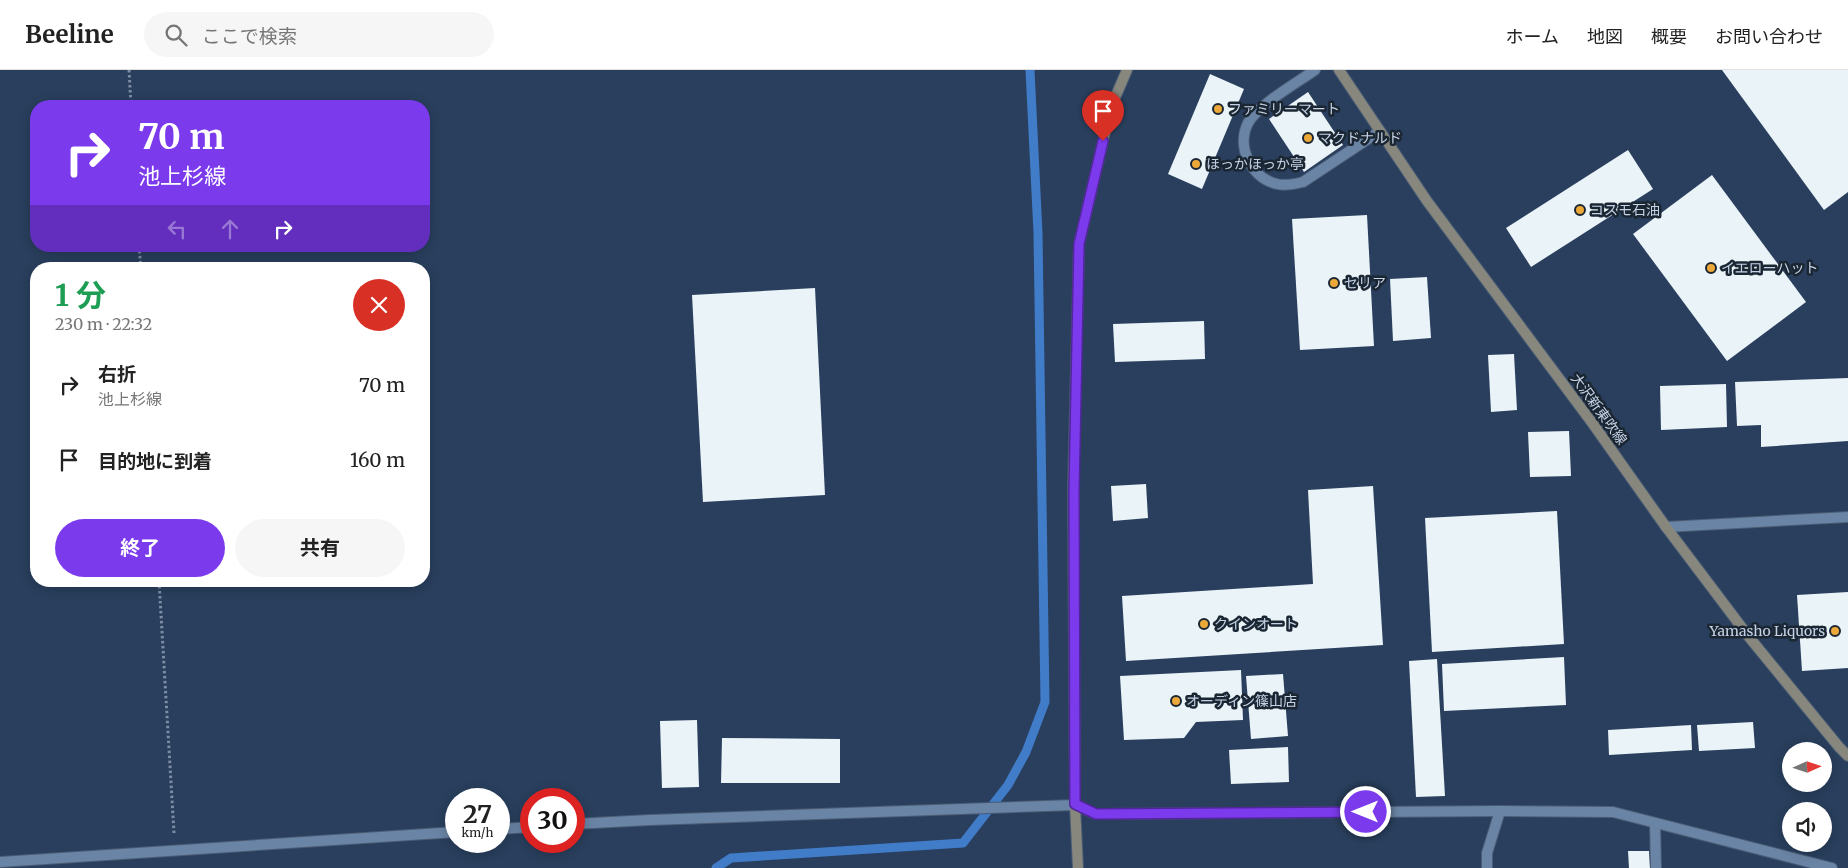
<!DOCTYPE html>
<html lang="ja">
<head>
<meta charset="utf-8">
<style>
	:root { --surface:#fff; --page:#f6f6f6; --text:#222; --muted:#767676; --line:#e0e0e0; --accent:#7c3aed }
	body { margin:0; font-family:Merriweather,"Noto Sans JP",serif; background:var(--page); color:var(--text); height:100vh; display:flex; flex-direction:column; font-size:19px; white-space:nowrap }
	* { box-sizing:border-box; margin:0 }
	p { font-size:16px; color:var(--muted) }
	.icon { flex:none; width:28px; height:28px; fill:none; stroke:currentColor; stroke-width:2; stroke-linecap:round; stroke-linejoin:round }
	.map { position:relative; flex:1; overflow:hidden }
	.panel { position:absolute; left:30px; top:192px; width:400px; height:325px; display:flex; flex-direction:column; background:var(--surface); border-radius:20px; box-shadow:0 2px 12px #0003 }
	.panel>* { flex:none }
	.banner { position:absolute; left:30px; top:30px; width:400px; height:152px; border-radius:20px; box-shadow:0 2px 12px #0003; background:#7c3aed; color:#fff; overflow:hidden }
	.needle { width:32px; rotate:87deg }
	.buttons { position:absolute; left:1782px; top:672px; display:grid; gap:10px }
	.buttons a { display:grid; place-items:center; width:50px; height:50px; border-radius:50%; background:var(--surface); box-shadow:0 2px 12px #0003; font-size:25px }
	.speed { position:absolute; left:445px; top:718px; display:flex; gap:10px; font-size:25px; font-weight:700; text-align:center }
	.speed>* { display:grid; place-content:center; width:65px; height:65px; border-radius:50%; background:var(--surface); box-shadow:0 2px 12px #0003; line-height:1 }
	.speed small { font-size:12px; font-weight:400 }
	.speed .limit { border:8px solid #d22; background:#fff; color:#111 }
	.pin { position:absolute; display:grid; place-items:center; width:42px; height:42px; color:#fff; margin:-51px -21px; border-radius:50% 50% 50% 0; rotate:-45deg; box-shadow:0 0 5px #0007 }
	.pin .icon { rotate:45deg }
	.me { position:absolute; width:55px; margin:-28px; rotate:270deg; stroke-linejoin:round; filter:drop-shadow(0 0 4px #0008) }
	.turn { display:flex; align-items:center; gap:18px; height:105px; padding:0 25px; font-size:22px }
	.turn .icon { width:65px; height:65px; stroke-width:2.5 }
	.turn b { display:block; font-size:35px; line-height:42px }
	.lanes { display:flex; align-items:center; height:48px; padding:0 25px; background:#0003; justify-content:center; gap:25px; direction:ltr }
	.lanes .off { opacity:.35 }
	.round { display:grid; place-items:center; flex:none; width:52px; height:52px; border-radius:26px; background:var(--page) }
	.headline { display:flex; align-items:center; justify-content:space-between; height:85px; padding:0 25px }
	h1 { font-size:30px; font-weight:700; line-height:38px; color:#1e9e55 }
	.cta { display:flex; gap:10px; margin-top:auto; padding:10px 25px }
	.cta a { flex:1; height:58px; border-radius:30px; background:var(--accent); color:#fff; font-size:20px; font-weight:700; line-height:58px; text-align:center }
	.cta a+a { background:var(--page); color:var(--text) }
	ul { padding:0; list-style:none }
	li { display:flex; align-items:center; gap:15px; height:75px; padding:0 25px }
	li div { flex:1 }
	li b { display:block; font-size:19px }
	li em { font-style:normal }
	header { display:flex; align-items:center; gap:30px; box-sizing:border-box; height:70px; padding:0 25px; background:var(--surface); border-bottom:1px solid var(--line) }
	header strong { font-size:24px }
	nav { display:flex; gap:28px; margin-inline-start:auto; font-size:18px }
	.search { width:350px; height:45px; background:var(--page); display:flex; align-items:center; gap:12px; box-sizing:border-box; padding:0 18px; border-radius:28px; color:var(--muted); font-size:19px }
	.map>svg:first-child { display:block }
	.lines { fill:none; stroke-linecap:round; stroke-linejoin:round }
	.stream { stroke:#417cc9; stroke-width:9 }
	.building { fill:#eaf3f8 }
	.lane-casing { stroke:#4a5c75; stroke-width:12 }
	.street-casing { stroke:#4a5c75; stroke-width:12 }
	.secondary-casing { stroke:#4a5c75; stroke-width:12 }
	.path { stroke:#7c8da5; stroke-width:3; stroke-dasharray:2.5 2.5; stroke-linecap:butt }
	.lane { stroke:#6a84a5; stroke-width:10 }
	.street { stroke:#6a84a5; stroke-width:10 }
	.secondary { stroke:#87877d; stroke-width:10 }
	.route-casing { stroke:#51269a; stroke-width:12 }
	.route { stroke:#7c3aed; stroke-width:9 }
	.poi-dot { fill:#eca93a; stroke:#1b2633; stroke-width:2 }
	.labels { text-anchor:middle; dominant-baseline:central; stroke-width:5; stroke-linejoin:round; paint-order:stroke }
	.poi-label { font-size:14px; fill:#c5d2e5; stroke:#1b2633; text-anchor:start }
	.street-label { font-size:14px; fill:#c5d2e5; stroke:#1b2633 }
</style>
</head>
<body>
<header>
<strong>Beeline</strong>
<div class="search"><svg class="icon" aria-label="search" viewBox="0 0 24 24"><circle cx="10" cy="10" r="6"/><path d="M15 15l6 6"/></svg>ここで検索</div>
<nav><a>ホーム</a><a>地図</a><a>概要</a><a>お問い合わせ</a></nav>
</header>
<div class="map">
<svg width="1848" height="798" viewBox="0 0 1848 798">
	<rect width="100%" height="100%" fill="#293f5d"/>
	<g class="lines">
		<polyline class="stream" points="716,798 731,788 963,773 1008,715 1026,682 1045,632 1038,163 1030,0"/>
	</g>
	<g class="building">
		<polygon points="1722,0 1848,0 1848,122 1824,140"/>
		<polygon points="1210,4 1244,19 1202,119 1168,104"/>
		<polygon points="1308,22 1343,75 1304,102 1269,49"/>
		<polygon points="1628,80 1653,119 1531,197 1506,158"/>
		<polygon points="1712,105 1806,232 1727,291 1633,164"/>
		<polygon points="1367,145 1374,276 1300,280 1292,149"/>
		<polygon points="1427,207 1431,268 1393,271 1390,209"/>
		<polygon points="815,218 825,425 703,432 692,225"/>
		<polygon points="1204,251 1205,289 1115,292 1113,254"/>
		<polygon points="1514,284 1517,340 1491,342 1488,285"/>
		<polygon points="1848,308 1848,371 1761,377 1761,355 1737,356 1735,312"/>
		<polygon points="1726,314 1727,357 1661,360 1660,316"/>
		<polygon points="1569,361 1571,406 1530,407 1528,362"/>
		<polygon points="1146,414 1148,448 1113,451 1111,416"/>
		<polygon points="1373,416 1383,575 1126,591 1122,526 1313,514 1308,420"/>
		<polygon points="1557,441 1564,574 1432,582 1425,448"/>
		<polygon points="1848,522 1848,598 1802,601 1797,525"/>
		<polygon points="1564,587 1566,635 1444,641 1442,594"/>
		<polygon points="1437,589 1445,726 1416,727 1409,591"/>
		<polygon points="1241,600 1243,650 1196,652 1184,668 1124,670 1120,606"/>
		<polygon points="1283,604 1288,666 1251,669 1246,606"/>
		<polygon points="697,650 699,717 662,718 660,651"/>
		<polygon points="1753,652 1755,678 1699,681 1697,655"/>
		<polygon points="1691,655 1692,680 1609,685 1608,660"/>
		<polygon points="722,668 840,669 840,713 721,713"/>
		<polygon points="1288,677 1289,712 1231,714 1229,680"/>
		<polygon points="1628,781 1649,781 1650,798 1629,798"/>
	</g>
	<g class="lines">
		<g class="lane-casing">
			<g id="lane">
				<path d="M 1315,0 C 1298,12 1258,35 1248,53 C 1236,77 1251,108 1277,114 C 1285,116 1295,114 1303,112 L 1380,61"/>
				<polyline points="1655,753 1656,798"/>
			</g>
		</g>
		<g class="street-casing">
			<g id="street">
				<polyline points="1666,457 1848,447"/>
				<polyline points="574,754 650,750 1075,735 1096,744 1500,741 1613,742 1832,798"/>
				<polyline points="499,759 531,757"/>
				<polyline points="0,792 456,762"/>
				<polyline points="1487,798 1487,783 1500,741"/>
			</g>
		</g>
		<g class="secondary-casing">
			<g id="secondary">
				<polyline points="1339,0 1427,131 1593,354 1666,457 1749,567 1839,677 1848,686"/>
				<polyline points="1078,798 1075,735 1073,421 1079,174 1111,37 1127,0"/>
			</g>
		</g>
		<g class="path">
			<polyline points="129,0 131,36"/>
			<polyline points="139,176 141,199"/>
			<polyline points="159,511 174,763"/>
		</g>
		<use href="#lane" class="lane"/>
		<use href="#street" class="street"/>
		<use href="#secondary" class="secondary"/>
	</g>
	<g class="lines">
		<g class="route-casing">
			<polyline id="route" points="1103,71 1079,174 1074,421 1075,734 1096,744 1366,742"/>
		</g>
		<use href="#route" class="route"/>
	</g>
	<g class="poi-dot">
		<circle cx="1218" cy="39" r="5"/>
		<circle cx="1308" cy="68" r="5"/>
		<circle cx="1196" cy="94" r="5"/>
		<circle cx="1580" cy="140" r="5"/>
		<circle cx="1711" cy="198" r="5"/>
		<circle cx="1334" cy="213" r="5"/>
		<circle cx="1204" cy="554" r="5"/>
		<circle cx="1835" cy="561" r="5"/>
		<circle cx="1176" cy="631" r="5"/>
	</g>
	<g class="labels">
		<g class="poi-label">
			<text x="1228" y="39">ファミリーマート</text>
			<text x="1318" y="68">マクドナルド</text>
			<text x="1206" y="94">ほっかほっか亭</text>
			<text x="1590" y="140">コスモ石油</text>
			<text x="1721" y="198">イエローハット</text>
			<text x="1344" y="213">セリア</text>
			<text x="1214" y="554">クインオート</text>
			<text x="1825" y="561" text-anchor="end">Yamasho Liquors</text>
			<text x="1186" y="631">オーディン篠山店</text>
		</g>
		<g class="street-label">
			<text transform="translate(1599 339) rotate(54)">大沢新東吹線</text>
		</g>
	</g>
</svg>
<div class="buttons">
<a><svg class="needle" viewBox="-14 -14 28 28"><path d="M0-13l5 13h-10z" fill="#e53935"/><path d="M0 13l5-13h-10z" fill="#767676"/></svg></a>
<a><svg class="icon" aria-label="sound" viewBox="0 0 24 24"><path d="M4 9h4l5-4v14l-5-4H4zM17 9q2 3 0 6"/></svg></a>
</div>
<div class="speed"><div>27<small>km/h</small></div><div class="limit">30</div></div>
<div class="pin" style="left:1103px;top:71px;background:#d93025"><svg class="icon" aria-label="arrive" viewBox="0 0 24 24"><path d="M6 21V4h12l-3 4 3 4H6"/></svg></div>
<svg class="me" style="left:1366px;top:742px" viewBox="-20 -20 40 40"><circle r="17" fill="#7c3aed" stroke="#fff" stroke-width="3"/><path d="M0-11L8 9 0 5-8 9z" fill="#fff"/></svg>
<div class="banner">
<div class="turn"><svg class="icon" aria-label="right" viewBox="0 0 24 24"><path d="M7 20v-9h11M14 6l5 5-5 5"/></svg><div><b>70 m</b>池上杉線</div></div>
<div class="lanes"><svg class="icon off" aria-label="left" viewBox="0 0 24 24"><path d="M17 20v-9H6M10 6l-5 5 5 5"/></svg><svg class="icon off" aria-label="ahead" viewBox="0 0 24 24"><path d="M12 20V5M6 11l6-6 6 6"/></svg><svg class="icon" aria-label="right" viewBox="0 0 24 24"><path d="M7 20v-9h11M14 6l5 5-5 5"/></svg></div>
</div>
<section class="panel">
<div class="headline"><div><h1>1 分</h1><p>230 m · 22:32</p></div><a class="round" style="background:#d93025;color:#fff"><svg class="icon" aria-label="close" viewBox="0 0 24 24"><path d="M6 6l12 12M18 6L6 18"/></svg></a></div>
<ul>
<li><svg class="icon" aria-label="right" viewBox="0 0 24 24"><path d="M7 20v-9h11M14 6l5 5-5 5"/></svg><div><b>右折</b><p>池上杉線</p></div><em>70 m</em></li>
<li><svg class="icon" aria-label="arrive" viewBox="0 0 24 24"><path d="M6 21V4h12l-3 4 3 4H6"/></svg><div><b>目的地に到着</b></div><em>160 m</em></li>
</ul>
<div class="cta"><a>終了</a><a>共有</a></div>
</section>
</div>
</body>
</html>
